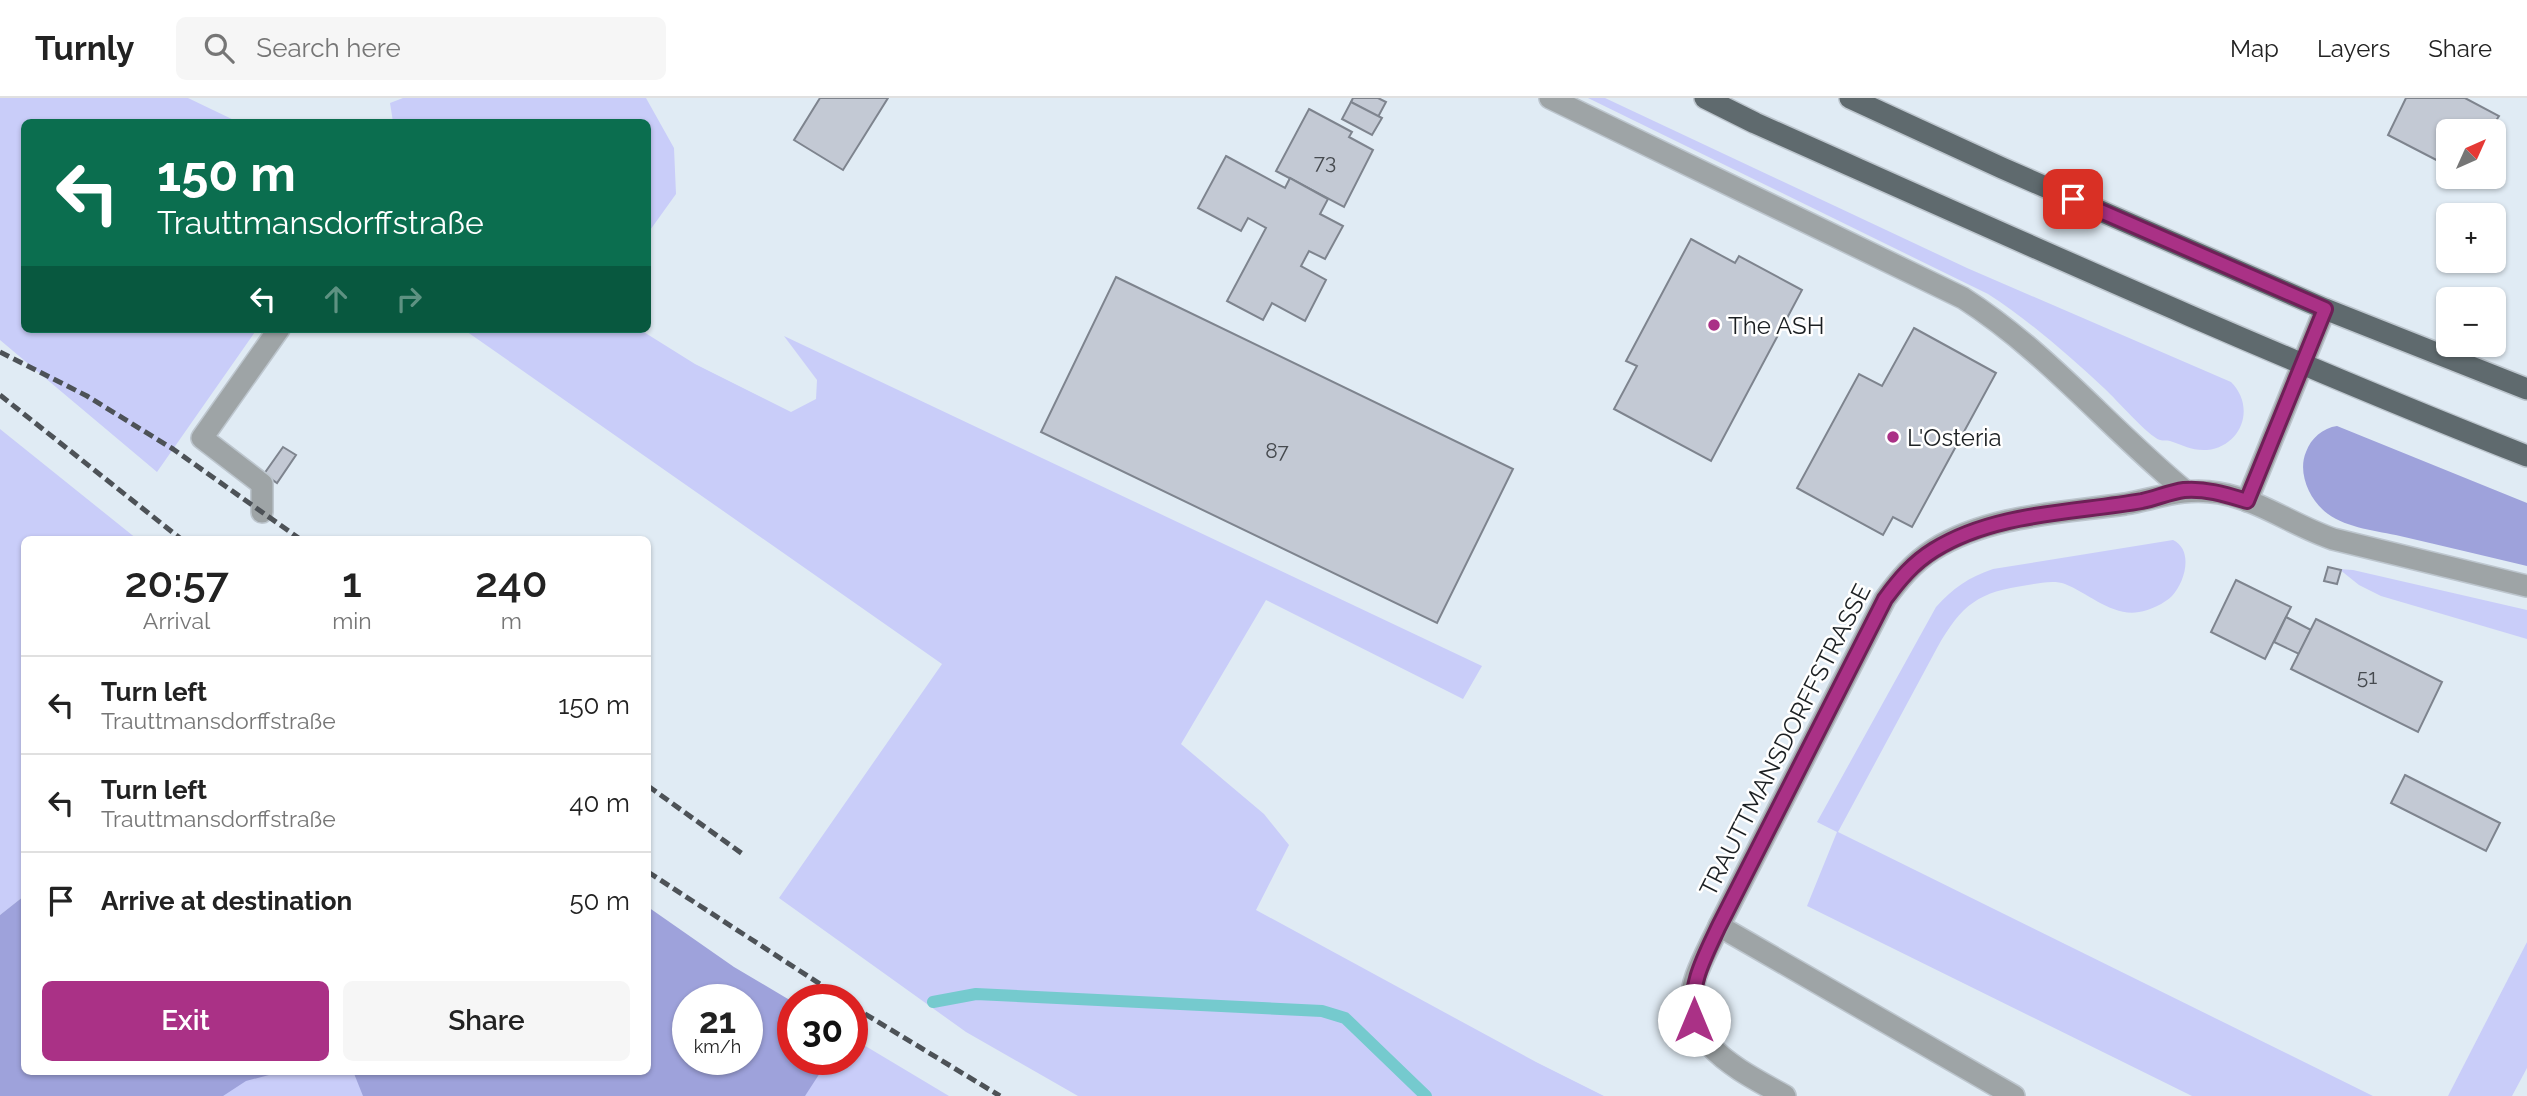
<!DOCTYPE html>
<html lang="en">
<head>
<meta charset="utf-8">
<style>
	:root { --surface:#fff; --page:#f6f6f6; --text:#222; --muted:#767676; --line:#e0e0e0; --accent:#aa3186 }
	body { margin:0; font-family:Raleway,sans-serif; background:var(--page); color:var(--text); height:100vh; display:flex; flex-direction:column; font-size:26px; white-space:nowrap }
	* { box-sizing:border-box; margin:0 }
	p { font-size:23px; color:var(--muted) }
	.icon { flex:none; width:38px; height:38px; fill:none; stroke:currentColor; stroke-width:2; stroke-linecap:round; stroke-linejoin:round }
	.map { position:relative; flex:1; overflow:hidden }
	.sheet { position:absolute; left:21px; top:438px; width:630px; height:539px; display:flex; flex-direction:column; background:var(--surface); border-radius:10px; box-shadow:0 2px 5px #0004 }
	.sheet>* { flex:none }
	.top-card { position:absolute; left:21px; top:21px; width:630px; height:214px; border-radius:10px; box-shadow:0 2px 5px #0004; background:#0b6e4f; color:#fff; overflow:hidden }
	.needle { width:46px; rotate:45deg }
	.fabs { position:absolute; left:2436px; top:21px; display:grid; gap:14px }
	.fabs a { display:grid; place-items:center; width:70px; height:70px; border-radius:10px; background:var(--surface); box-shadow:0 2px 5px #0004; font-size:35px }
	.speed { position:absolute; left:672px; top:886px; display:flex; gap:14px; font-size:35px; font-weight:700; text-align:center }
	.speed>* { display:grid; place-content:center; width:91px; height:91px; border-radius:50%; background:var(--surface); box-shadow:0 2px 5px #0004; line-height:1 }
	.speed small { font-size:18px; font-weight:400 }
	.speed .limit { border:10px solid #d22; background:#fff; color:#111 }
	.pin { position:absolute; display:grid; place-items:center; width:60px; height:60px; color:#fff; margin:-30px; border-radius:14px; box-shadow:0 4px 10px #0006 }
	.me { position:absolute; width:77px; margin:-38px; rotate:0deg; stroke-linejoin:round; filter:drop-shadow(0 0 5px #0008) }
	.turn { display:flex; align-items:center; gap:24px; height:147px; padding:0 21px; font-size:32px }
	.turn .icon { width:91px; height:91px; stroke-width:2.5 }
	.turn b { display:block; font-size:49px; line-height:60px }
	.lanes { display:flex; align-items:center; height:66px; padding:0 21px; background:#0003; justify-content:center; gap:35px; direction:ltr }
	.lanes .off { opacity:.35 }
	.eta { display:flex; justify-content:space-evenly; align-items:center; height:119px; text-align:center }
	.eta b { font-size:42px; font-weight:600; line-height:49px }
	.button { display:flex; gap:14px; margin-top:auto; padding:14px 21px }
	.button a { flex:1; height:80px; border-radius:10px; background:var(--accent); color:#fff; font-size:28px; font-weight:600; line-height:80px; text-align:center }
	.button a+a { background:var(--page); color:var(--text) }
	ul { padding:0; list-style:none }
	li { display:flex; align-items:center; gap:21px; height:98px; padding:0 21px; border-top:2px solid var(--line) }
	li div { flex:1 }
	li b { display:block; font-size:26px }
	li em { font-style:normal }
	header { display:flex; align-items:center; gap:42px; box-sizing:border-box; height:98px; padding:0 35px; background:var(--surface); border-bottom:2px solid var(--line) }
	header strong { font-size:33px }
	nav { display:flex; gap:38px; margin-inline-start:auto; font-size:24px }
	.search { width:490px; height:63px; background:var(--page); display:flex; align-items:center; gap:18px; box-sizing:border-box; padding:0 24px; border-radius:10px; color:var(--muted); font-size:26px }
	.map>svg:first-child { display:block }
	.green { fill:#c9cdf9; fill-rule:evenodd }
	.forest { fill:#9ea2db; fill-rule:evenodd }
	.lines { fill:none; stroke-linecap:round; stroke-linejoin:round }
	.stream { stroke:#75cace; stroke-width:12 }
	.building { fill:#c3c9d4; stroke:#7e848e; stroke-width:2 }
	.minor-casing { stroke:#bdc6ce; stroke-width:24 }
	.major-casing { stroke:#bdc6ce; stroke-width:24 }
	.minor { stroke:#9ea4a6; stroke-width:21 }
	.major { stroke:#5f6a6e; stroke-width:21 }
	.rail { stroke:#4d5257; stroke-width:5; stroke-dasharray:10 5; stroke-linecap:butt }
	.route-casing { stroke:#6e2057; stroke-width:18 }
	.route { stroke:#aa3186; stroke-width:12 }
	.poi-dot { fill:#aa3186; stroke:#fff; stroke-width:2.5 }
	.labels { text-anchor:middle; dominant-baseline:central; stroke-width:5; stroke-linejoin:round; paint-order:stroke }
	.number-label { font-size:21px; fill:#464a4f }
	.poi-label { font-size:24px; fill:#1c2023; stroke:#fff; text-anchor:start }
	.street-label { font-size:24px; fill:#1c2023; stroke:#fff }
</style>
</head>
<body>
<header>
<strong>Turnly</strong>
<div class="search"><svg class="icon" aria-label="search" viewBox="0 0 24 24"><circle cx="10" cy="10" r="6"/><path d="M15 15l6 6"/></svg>Search here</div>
<nav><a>Map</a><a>Layers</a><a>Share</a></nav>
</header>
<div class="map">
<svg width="2527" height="998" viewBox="0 0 2527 998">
	<rect width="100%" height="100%" fill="#e0ebf4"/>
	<g class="green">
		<polygon points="0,0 188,0 238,24 24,24 24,231 257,231 157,374 0,242"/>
		<polygon points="403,0 646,0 674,50 676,96 648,135 648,24 393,24 390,5"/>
		<path d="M 1588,0 L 1605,0 L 1967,170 L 2231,284 C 2256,309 2242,348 2207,352 C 2192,353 2183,347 2170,343 C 2167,342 2163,343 2160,342 C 2148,338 2116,301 2105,291 C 2068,257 2030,223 1988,196 Z"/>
		<polygon points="463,231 639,231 695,266 791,314 816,301 817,282 784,238 1482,568 1463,601 1266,502 1181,646 1264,716 1289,747 1256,812 1536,964 1604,998 1078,998 966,934 779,800 942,566"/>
		<polygon points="0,331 137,441 24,441 24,798 0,817"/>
		<path d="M 2173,442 C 2194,452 2185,484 2172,498 C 2165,505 2149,513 2139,514 C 2113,519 2088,495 2065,486 C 2054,482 2041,485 2028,487 C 1978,494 1962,506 1937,550 L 1838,734 L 2373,998 L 2192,998 L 1807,808 L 1837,734 L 1817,724 L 1936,509 C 1953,490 1969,479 1993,471 Z"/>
		<polygon points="2339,471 2353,472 2527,512 2527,541 2381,498 2359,487"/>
		<polygon points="2527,844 2527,970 2512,998 2448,998"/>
		<path d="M 648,875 L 793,904 L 793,961 L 852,961 L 852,940 L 949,998 L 71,998 L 148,973 L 648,973 ZM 688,901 L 747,901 L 747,961 L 688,961 Z"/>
	</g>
	<g class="forest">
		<path d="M 2337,328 L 2527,405 L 2527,468 C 2485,458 2443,448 2400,438 C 2378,433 2347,430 2328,416 C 2310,403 2297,375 2306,354 C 2311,340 2323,330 2337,328 Z"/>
		<polygon points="24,798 24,973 284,973 246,983 223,998 0,998 0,817"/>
		<path d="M 648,809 L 734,869 L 793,904 L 793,961 L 829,961 L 805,998 L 363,998 L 353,973 L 648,973 ZM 688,901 L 747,901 L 747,961 L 688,961 Z"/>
	</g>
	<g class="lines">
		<polyline class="stream" points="933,904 976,896 1322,913 1345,920 1426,998"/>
	</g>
	<g class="building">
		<polygon points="820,0 888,0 843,72 794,42"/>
		<polygon points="1353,0 1378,0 1386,4 1378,19 1351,4"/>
		<polygon points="2406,0 2465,0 2499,18 2489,33 2448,33 2448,68 2388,37"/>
		<polygon points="1351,4 1382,20 1372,37 1342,21"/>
		<polygon points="1309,11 1352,34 1349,39 1373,52 1344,109 1276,73"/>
		<polygon points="1226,58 1285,90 1290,80 1328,101 1320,116 1343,128 1325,161 1309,153 1301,168 1326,182 1305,223 1272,205 1263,222 1227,203 1266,130 1248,120 1241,133 1198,110"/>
		<polygon points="1691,141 1735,165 1739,158 1802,192 1711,363 1614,311 1637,268 1626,263"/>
		<polygon points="1116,179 1513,371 1437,525 1041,334"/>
		<polygon points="1914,230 1996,275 1912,429 1893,419 1883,437 1797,390 1859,276 1882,288"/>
		<polygon points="283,349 296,357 277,385 264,376"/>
		<polygon points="2328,469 2341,472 2337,486 2324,483"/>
		<polygon points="2236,482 2291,509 2265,561 2211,534"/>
		<polygon points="2286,519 2311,532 2299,556 2274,544"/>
		<polygon points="2316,521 2442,584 2418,634 2291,571"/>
		<polygon points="2405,677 2500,725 2486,753 2391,705"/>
	</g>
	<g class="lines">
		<g class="minor-casing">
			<g id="minor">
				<path d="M 1550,0 L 1963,200 C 2046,253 2108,329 2184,392"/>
				<polyline points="2247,403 2325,211"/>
				<polyline points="262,414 262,386 202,340 279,231"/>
				<polyline points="1719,828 2014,998"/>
				<path d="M 1785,998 C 1739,972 1674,943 1696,878 C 1702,861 1711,845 1719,828 L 1885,501 C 1899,482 1913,465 1933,452 C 1988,417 2062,415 2125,406 C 2159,400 2183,389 2219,395 C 2260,402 2294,428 2333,441 L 2527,488"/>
			</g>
		</g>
		<g class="major-casing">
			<g id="major">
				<path d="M 1705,0 L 1755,25 C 2011,139 2266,255 2527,358"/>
				<polyline points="1850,0 2002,70 2325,211 2527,291"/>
			</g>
		</g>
		<use href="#minor" class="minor"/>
		<use href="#major" class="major"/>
		<g class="rail">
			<polyline points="0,254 87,298 173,351 300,441"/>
			<polyline points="0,297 181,441"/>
			<polyline points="648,688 744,757"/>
			<polyline points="648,774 843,901"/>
			<polyline points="852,908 1000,998"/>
		</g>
	</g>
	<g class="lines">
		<g class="route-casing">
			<path id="route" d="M 1694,922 C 1689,886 1704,860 1719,828 L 1885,501 C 1899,482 1913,465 1934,452 C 1995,414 2074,415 2142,403 C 2156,400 2170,394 2184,392 C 2205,390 2227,397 2247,403 L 2325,211 L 2073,101"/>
		</g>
		<use href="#route" class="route"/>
	</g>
	<g class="poi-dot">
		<circle cx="1714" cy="227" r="7"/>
		<circle cx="1893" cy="339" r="7"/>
	</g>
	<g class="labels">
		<g class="number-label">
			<text x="1325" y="63">73</text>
			<text x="1277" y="352">87</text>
			<text x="2367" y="578">51</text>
		</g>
		<g class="poi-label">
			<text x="1728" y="227">The ASH</text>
			<text x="1907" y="339">L'Osteria</text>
		</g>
		<g class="street-label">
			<text transform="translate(1785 642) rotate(-63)">TRAUTTMANSDORFFSTRASSE</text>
		</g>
	</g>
</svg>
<div class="fabs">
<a><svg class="needle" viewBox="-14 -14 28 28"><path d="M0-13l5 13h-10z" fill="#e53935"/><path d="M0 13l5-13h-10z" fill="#767676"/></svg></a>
<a>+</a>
<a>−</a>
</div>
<div class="speed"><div>21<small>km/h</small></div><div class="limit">30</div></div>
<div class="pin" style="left:2073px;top:101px;background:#d93025"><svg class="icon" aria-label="arrive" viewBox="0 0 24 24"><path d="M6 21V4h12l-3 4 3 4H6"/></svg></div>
<svg class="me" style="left:1694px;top:922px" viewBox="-20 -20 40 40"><circle r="19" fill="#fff"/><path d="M0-13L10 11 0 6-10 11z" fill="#aa3186"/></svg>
<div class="top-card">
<div class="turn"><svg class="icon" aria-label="left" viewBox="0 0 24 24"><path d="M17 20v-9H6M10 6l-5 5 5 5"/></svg><div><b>150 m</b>Trauttmansdorffstraße</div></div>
<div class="lanes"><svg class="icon" aria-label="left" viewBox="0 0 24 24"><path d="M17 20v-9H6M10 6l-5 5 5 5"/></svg><svg class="icon off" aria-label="ahead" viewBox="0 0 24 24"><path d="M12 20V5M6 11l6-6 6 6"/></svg><svg class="icon off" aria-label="right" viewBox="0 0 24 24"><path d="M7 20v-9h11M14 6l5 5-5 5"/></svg></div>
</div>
<section class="sheet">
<div class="eta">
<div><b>20:57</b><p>Arrival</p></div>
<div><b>1</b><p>min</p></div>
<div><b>240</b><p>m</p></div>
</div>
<ul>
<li><svg class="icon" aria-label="left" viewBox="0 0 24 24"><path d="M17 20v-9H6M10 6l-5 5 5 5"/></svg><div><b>Turn left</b><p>Trauttmansdorffstraße</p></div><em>150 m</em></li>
<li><svg class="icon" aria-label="left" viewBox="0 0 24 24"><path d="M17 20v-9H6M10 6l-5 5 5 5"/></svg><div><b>Turn left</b><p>Trauttmansdorffstraße</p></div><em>40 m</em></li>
<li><svg class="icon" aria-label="arrive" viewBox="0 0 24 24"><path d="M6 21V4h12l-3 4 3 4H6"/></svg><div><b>Arrive at destination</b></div><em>50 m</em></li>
</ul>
<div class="button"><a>Exit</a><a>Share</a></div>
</section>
</div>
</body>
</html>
